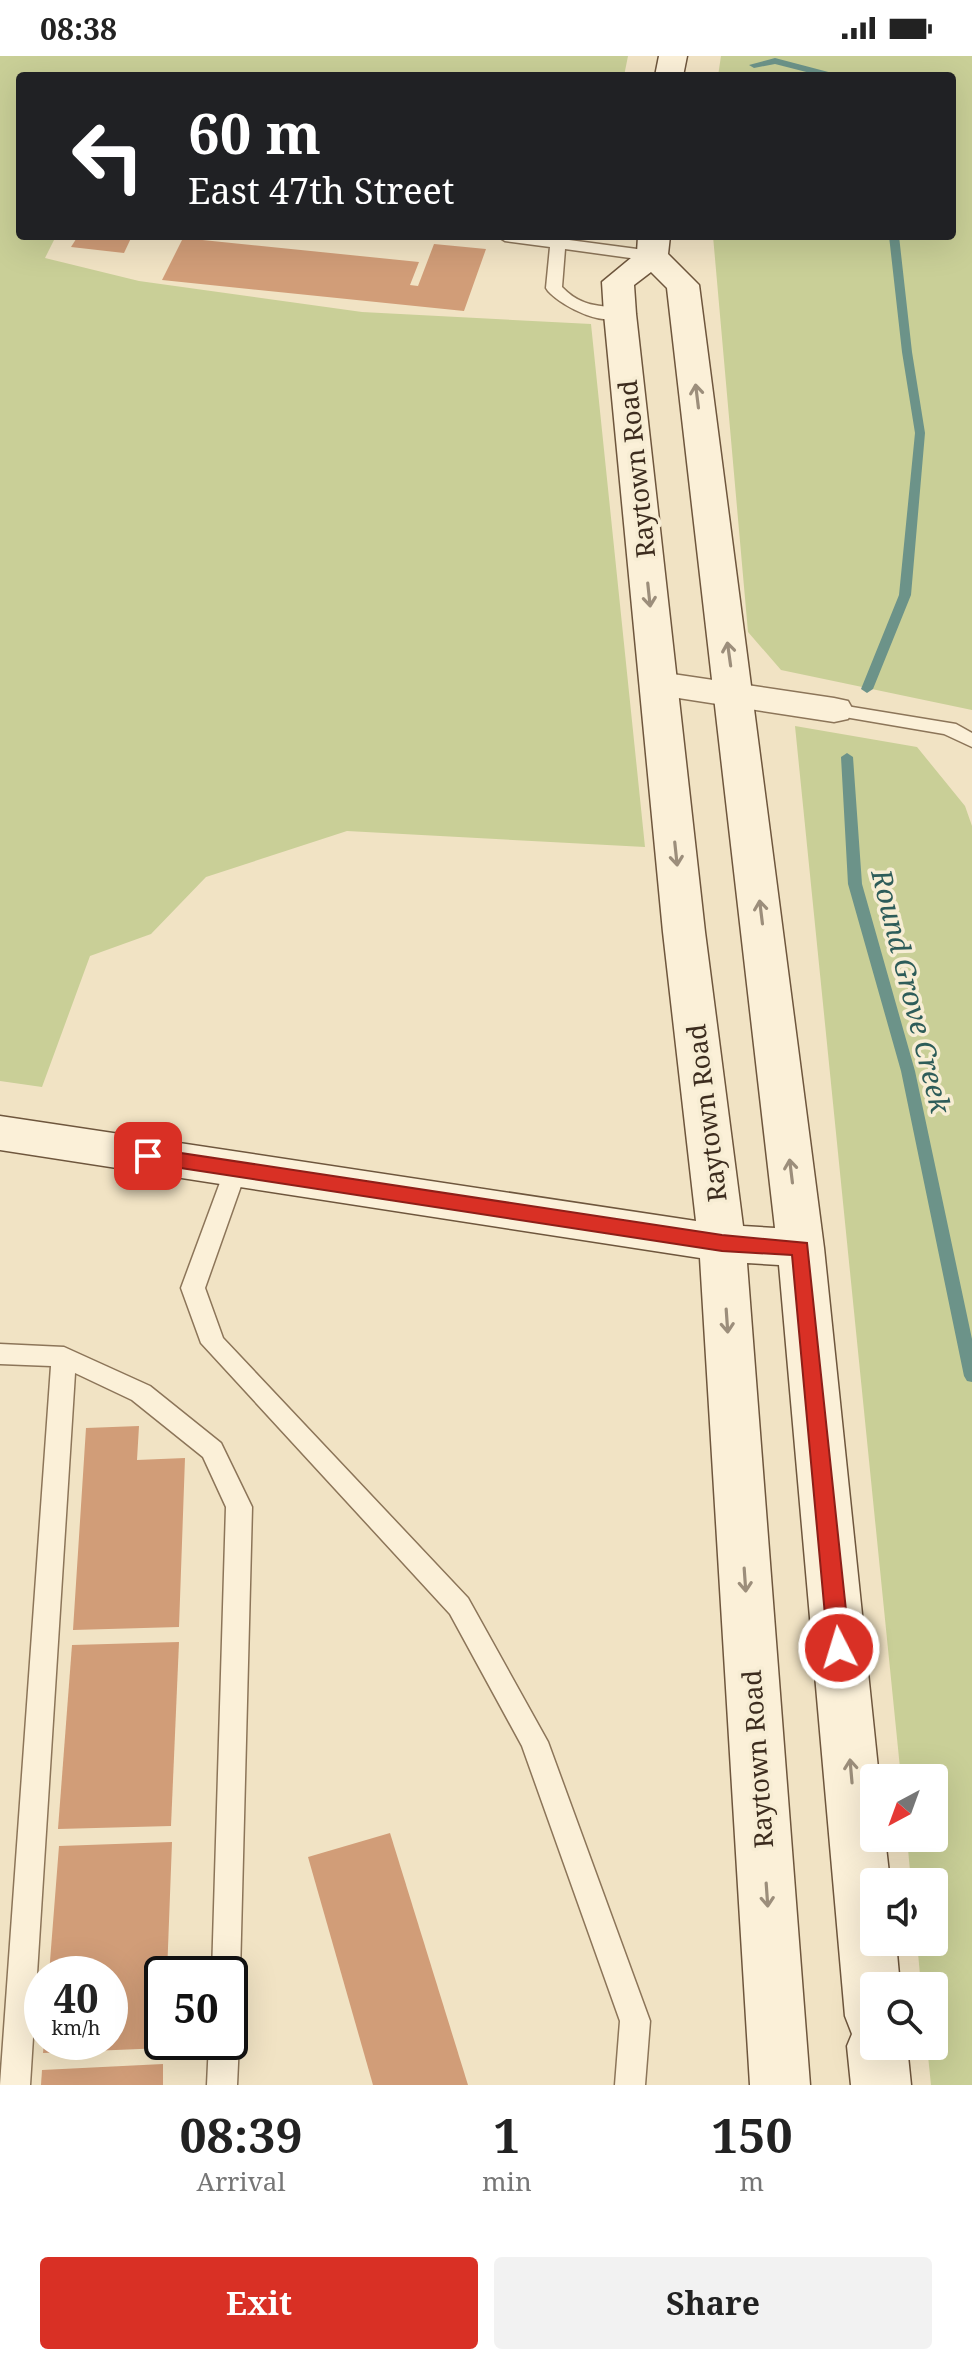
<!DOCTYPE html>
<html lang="en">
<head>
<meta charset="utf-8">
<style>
	:root { --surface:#fff; --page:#f2f2f2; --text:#222; --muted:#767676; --accent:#d93025 }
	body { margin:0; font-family:"Noto Serif",serif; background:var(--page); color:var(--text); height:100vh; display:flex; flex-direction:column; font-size:30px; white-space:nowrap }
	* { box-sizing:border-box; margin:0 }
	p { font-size:26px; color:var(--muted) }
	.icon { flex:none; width:44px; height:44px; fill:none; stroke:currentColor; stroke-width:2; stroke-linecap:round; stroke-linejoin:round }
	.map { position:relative; height:2029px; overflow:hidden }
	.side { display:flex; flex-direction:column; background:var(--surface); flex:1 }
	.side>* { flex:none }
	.hud { position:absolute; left:16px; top:16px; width:940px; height:168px; border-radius:8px; box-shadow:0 8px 32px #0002; background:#202124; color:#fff; overflow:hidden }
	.needle { width:52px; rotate:221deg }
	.controls { position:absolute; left:860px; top:1708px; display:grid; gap:16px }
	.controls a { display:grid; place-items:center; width:88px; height:88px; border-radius:8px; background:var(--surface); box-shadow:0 8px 32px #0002; font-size:40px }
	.speed { position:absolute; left:24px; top:1900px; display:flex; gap:16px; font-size:40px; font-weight:700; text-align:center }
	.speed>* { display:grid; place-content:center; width:104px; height:104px; border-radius:50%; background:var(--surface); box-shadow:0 8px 32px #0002; line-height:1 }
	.speed small { font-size:20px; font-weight:400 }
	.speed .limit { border:4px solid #111; border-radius:12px; background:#fff; color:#111 }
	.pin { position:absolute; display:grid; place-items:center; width:68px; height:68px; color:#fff; margin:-34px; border-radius:16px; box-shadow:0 4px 12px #0006 }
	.me { position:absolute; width:88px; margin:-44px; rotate:355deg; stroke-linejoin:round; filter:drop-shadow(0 0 6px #0008) }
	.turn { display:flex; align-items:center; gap:28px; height:168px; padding:0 40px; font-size:36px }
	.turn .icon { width:104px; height:104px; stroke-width:2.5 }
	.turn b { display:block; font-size:56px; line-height:68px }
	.eta { display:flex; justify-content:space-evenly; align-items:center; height:136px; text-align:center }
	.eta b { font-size:48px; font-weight:700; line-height:56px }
	.cta { display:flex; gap:16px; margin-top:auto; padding:16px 40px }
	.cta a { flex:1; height:92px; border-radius:8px; background:var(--accent); color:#fff; font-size:32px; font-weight:700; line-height:92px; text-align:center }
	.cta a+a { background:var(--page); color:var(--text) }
	.status { display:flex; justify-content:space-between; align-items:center; height:56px; padding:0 40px; background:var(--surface); direction:ltr }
	.status svg { height:22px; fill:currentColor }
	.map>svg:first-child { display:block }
	.green { fill:#c9cf97 }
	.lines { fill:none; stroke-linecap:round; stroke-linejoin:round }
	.stream { fill:#6c9389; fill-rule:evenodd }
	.building { fill:#d19d78 }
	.service-casing { stroke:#8c7559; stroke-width:3 }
	.minor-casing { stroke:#8c7559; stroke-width:3 }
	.secondary-casing { stroke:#6e563d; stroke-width:3 }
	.service { fill:#fbf0d8; fill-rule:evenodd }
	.minor { fill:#fbf0d8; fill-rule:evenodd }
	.secondary { fill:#fbf0d8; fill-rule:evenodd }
	.oneway { stroke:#9c8e7b }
	.route { fill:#d93025; stroke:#8d1f18; stroke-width:2 }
	.labels { text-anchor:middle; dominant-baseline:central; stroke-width:7; stroke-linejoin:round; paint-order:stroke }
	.street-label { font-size:26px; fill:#3c2c1e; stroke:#f7edd4 }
	.water-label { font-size:28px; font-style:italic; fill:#2d5c59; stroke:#f7edd4 }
</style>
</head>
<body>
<div class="status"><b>08:38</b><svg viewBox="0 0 49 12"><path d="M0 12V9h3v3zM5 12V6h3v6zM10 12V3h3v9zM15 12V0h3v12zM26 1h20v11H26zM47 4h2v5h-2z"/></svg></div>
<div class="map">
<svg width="972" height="2029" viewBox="0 0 972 2029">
	<rect width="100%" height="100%" fill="#f1e3c4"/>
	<g class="green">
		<polygon points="0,0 628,0 624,20 20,20 20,180 56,180 45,202 139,225 362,256 591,268 645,791 347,775 206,821 151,878 90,900 42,1031 0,1025"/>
		<polygon points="721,0 972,0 972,654 781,614 748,576 713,180 952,180 952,20 718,20"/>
		<polygon points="795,670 917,691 965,750 972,770 972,2029 931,2029 927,1990 934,1990 934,1930 921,1930 917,1886 934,1886 934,1826 911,1826 907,1782 934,1782 934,1722 901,1722"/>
	</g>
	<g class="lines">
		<g class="stream">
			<polygon points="775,2 836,18 838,20 822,20 775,8 754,12 749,9"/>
			<polygon points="889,180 899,180 912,296 925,377 911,539 873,633 867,637 861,633 899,539 915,377 902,296"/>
			<polygon points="847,697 853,701 862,828 915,1015 972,1283 972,1326 967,1325 964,1320 901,1015 848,828 841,701"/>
		</g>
	</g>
	<g class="building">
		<polygon points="78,180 132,180 124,197 71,191"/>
		<polygon points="183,182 419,206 410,229 418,230 434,188 486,193 464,255 162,224"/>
		<polygon points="139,1370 137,1404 185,1402 179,1571 73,1574 86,1372"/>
		<polygon points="179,1586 171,1770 58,1773 72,1589"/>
		<polygon points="390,1777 468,2029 373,2029 308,1801"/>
		<polygon points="172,1786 167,1918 162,1918 164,1992 43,1997 44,1986 110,1986 110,1918 49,1918 59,1790"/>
		<polygon points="163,2008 163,2029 41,2029 42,2014"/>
	</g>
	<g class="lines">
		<g class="service-casing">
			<g id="service">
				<path d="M 497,180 L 539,180 L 652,195 L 660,200 L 652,205 L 565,193 L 562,231 C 589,259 611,244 628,258 C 608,274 564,252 548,235 L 546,232 L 550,191 L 505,185 Z"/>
				<polygon points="834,648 956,668 972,677 972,691 944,678 827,658 824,654 827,650"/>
				<polygon points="236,1104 244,1107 247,1113 205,1232 223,1282 468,1542 548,1686 650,1965 645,2029 615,2029 620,1965 522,1690 450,1558 201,1287 181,1232 225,1113 228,1107"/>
				<polygon points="0,1288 64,1291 150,1330 221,1387 252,1451 240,1918 236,1928 230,1931 230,1918 212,1918 226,1451 203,1401 132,1344 75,1317 30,2029 0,2029 51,1310 0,1308"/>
				<polygon points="230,1974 234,1976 239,1986 237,2029 207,2029 209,1986 230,1986"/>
			</g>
		</g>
		<g class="minor-casing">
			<polygon id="minor" points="659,616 834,642 848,645 853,654 848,663 834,666 646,637 640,628 646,619"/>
		</g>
		<g class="secondary-casing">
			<g id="secondary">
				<polygon points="659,0 687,0 683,20 655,20"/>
				<path d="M 638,180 L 670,180 L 668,198 L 699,229 L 824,1192 L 879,1722 L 874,1722 L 874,1782 L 885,1782 L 890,1826 L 874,1826 L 874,1886 L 896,1886 L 900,1930 L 874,1930 L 874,1990 L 907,1990 L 911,2029 L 851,2029 L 847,1990 L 852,1978 L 845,1960 L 779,1209 L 747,1207 L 810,2029 L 750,2029 L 700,1202 L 0,1094 L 0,1060 L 696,1165 L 663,876 L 604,258 L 602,226 L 637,197 ZM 651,216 L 667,232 L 775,1172 L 743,1170 L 705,876 L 636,258 L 634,229 Z"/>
			</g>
		</g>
		<use href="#service" class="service"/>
		<use href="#minor" class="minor"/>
		<use href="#secondary" class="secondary"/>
	</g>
	<defs><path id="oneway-shaft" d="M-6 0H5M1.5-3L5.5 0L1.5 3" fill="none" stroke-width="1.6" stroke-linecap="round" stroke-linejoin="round" transform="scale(2)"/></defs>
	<g class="oneway">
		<use href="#oneway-shaft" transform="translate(697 340) rotate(-97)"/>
		<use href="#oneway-shaft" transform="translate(649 539) rotate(84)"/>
		<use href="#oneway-shaft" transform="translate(729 598) rotate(-98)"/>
		<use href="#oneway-shaft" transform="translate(676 798) rotate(84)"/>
		<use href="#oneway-shaft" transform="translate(761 856) rotate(-97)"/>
		<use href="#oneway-shaft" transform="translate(791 1115) rotate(-97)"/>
		<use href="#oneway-shaft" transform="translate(727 1265) rotate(86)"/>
		<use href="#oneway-shaft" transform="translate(745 1524) rotate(86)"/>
		<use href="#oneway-shaft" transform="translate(851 1715) rotate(-95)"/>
		<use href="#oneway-shaft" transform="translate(767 1839) rotate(86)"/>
	</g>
	<polygon class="route" points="148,1092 722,1179 807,1187 850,1592 847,1599 839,1601 831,1599 828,1592 792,1199 722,1195 148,1107 138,1100"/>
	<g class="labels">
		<g class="street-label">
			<text transform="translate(636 413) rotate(-96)">Raytown Road</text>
			<text transform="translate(706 1057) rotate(-97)">Raytown Road</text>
			<text transform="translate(757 1703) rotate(-94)">Raytown Road</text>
		</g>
		<g class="water-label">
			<text transform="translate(912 935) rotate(76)">Round Grove Creek</text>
		</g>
	</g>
</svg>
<div class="controls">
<a><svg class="needle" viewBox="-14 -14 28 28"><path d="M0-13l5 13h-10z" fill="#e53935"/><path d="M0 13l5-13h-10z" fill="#767676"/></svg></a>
<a><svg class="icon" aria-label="sound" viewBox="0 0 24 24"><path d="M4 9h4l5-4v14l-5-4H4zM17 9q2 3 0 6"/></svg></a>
<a><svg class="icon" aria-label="search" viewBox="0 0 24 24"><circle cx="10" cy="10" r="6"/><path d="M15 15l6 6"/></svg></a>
</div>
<div class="speed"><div>40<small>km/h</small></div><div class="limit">50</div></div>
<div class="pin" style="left:148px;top:1100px;background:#d93025"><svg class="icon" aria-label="arrive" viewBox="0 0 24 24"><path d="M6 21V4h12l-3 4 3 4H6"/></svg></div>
<svg class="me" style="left:839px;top:1592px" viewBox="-20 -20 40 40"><circle r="17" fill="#d93025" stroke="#fff" stroke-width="3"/><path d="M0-11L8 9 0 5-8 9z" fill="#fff"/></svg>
<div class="hud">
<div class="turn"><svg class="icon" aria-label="left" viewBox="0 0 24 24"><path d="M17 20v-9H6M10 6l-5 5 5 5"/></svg><div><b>60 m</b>East 47th Street</div></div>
</div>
</div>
<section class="side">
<div class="eta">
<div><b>08:39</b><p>Arrival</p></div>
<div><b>1</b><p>min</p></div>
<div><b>150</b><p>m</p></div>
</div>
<div class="cta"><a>Exit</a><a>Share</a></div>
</section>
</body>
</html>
